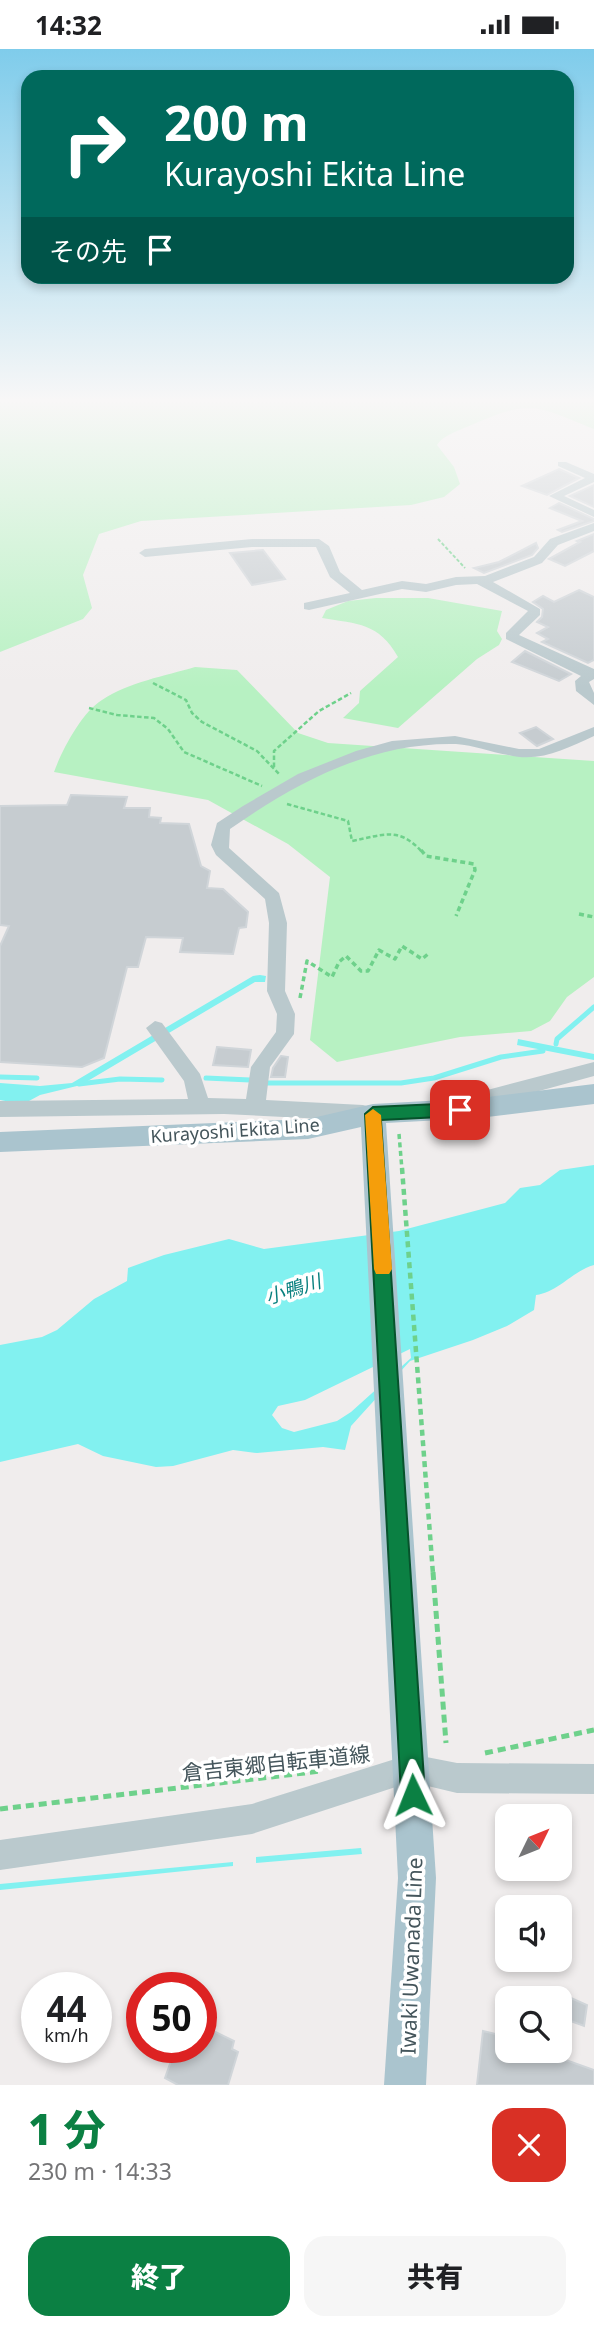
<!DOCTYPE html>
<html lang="ja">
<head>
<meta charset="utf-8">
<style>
	:root { --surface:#fff; --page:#f6f6f6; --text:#202124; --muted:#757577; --accent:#0b8043 }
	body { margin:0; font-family:"Noto Sans","Noto Sans JP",sans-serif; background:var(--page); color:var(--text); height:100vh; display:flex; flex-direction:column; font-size:26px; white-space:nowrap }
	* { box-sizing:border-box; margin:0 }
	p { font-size:23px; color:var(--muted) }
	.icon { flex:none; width:38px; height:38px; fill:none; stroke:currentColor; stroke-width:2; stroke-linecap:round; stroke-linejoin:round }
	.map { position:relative; height:2036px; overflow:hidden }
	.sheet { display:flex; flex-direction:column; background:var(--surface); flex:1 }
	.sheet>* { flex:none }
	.hud { position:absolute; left:21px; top:21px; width:553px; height:214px; border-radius:21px; box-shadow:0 4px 10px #0003; background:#00695c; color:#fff; overflow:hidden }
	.needle { width:46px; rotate:47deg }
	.tools { position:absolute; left:495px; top:1755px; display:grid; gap:14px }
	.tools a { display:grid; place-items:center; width:77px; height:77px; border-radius:14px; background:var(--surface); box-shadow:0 4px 10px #0003; font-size:35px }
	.speed { position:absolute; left:21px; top:1923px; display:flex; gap:14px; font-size:35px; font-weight:700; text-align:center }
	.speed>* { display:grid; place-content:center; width:91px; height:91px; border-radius:50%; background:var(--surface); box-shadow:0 4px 10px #0003; line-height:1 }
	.speed small { font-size:18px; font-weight:400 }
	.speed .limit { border:10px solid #d22; background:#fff; color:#111 }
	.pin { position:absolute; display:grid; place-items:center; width:60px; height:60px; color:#fff; margin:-30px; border-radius:14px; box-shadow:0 4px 10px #0006 }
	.me { position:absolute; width:77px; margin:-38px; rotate:358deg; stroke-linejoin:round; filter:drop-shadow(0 0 5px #0008) }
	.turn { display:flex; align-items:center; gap:24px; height:147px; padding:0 28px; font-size:32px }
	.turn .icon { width:91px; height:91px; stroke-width:2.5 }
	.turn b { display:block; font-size:49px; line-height:60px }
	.then { display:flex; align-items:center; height:66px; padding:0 28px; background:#0003; gap:14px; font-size:26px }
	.round { display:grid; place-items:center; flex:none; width:74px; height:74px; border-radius:21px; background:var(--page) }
	.headline { display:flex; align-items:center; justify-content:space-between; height:119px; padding:0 28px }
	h1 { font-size:42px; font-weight:800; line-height:52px; color:var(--accent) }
	.button { display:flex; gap:14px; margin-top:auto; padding:14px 28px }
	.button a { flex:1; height:80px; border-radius:21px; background:var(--accent); color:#fff; font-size:28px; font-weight:800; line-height:80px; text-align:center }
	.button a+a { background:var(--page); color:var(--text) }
	.status { display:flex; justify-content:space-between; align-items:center; height:49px; padding:0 35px; background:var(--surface); direction:ltr }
	.status svg { height:19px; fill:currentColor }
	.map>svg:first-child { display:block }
	.green { fill:#b7f1c2 }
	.water { fill:#82f1f0; fill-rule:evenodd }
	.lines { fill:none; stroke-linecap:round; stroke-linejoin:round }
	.stream { stroke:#82f1f0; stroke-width:5 }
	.building { fill:#c6ccd0; stroke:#d0d5d9; stroke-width:2 }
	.path-far4 { stroke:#6ed18b; stroke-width:2; stroke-dasharray:3.5 2; stroke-linecap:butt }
	.path-far3 { stroke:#6ed18b; stroke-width:2.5; stroke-dasharray:4.5 2.5; stroke-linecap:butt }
	.path-far2 { stroke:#6ed18b; stroke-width:3.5; stroke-dasharray:5 3.5; stroke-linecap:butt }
	.path-far1 { stroke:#6ed18b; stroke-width:4.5; stroke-dasharray:6 4.5; stroke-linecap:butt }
	.path { stroke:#6ed18b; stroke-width:5; stroke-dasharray:8 5; stroke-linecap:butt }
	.minor { fill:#bac9cd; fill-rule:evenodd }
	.major { fill:#aac4ce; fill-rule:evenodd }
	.route { fill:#0b8043; stroke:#07532c; stroke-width:2 }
	.slow { fill:#f59e0b }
	.labels { text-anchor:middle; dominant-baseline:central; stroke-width:7; stroke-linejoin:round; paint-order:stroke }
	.street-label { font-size:18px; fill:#44555b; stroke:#fff }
	.water-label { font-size:19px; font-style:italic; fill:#08807f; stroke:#fff }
	.near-street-label { font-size:21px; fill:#44555b; stroke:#fff }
</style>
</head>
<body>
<div class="status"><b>14:32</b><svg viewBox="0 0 49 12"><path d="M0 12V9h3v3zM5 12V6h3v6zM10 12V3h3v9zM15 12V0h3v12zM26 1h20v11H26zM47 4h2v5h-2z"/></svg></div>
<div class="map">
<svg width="594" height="2036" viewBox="0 0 594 2036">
	<rect width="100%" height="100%" fill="#f0eded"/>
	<g class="green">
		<path d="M 0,354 L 594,354 L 594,380 C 533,355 532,350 469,377 C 458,382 443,386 437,396 L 454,418 L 460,435 L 444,448 L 411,456 L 141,472 L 99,485 L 83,526 L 92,559 L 83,570 L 0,603 Z"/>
		<path d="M 376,549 L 428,549 L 502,562 L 497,582 L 502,590 L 499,596 L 477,610 L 398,679 L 343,669 L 359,654 L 360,642 L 398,608 C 379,574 358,575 322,569 L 326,561 L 348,552 Z"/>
		<path d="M 195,618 L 237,621 L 298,684 L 328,694 L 594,712 L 594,928 L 567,948 L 550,972 L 531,982 L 460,988 L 337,1013 L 310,991 L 330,828 L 288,795 L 208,751 L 54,723 C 62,701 82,663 102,651 C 129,633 165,627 195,618 Z"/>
	</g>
	<g class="water">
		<polygon points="260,926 266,927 265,933 255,933 81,1036 40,1046 29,1052 16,1054 0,1051 0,1034 40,1037 72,1034 253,927"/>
		<polygon points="518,990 594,1005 594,1011 517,996"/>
		<path d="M 594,1116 L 594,1216 C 572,1222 559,1243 536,1246 L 534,1261 L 507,1277 L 473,1291 L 410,1312 L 351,1377 L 345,1401 L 323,1398 L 257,1404 L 233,1401 L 173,1417 L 156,1418 L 103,1407 L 78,1395 L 0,1413 L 0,1296 L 42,1288 L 57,1281 L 94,1250 L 127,1232 L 128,1219 L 164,1206 L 229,1190 L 264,1200 L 399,1182 L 505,1154 L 520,1139 L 540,1136 L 560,1121 ZM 410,1300 L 411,1309 L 351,1363 L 337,1372 L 294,1383 L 282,1379 L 272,1366 L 278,1357 L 305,1351 Z"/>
		<polygon points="361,1799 362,1805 256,1814 256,1808"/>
		<polygon points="233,1813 233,1817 0,1841 0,1835"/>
	</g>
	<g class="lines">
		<g class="stream">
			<polyline points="556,995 557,990 594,958"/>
			<polyline points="0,1028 37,1029"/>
			<polyline points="206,1029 250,1031"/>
			<polyline points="265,1034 401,1034 434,1029 501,1008 543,1002"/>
			<polyline points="79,1035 120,1030 162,1031"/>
		</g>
	</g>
	<g class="building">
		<polygon points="559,420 579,429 547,446 522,437"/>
		<polygon points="594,436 594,458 570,447"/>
		<polygon points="559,454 594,470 594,472 562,483 558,481 582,472 550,459"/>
		<polygon points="594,485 594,502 565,517 549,510 580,493 577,492"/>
		<polygon points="536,494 538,499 532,506 484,524 474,519 499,513"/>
		<polygon points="263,501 285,530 252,536 230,504"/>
		<polygon points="579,541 594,548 594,611 588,614 542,593 548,590 537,584 548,578 537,573 542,568 543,560 533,553 543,547 554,553"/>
		<polygon points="525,602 571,625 559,632 512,613"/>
		<polygon points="536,678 553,690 537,697 520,684"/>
		<polygon points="71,746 127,748 124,759 150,759 149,768 161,769 160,774 189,775 201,817 210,822 207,839 223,840 248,863 246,878 239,879 233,905 180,903 183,889 146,888 138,918 127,918 104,1009 82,1018 0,1013 0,897 9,877 0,876 0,757 67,756"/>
		<polygon points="217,998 251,1001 248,1018 213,1016"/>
		<polygon points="281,1007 288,1008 285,1028 271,1028 273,1019"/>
		<polygon points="571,1949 587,1956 584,1977 568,1971"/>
		<polygon points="201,1976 234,1992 232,2000 238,2003 228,2036 178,2036 165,2029 176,1998 201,1998"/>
		<polygon points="483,1982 508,1988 508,2002 563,2002 563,2010 594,2021 594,2036 477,2036"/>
	</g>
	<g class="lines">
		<polyline class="path-far4" points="438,490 465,519"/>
		<g class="path-far3">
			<polyline points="153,634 186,651 192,664 202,673 257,702 279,725"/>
			<polyline points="89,659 117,666 154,669 168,680 184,703 262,737"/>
			<polyline points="274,718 274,702 319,662 351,644"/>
			<path d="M 287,755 L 348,772 L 352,792 C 383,786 399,777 422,803"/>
		</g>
		<g class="path-far2">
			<polyline points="421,801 426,807 474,815 475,821 456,867"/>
			<polyline points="579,865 594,868"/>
			<polyline points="300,949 307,912 332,928 339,913 346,907 361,922 368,922 379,901 395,910 402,897 422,910 428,905"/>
			<polyline points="399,1085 402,1121"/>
		</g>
		<polyline class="path-far1" points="402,1119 433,1525"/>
		<g class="path">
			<polyline points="433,1523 446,1694"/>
			<polyline points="485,1704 594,1681"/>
			<polyline points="0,1760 321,1722"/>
		</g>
		<g class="minor">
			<polygon points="558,413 566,413 594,425 594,433 564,447 594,461 594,468 549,447 585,429 558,417"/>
			<polygon points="594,474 594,482 558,496 542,514 493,533 540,560 540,566 519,586 594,620 594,630 589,633 594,644 594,656 576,642 575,632 581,627 506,590 506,584 528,562 477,535 456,536 426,543 402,540 309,561 304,560 304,554 350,544 330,528 316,498 252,498 145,508 139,504 145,500 252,490 319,490 329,497 340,523 362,541 402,532 426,535 456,528 485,527 534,508 550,490"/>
			<path d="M 594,678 L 594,687 C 565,700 540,714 508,706 C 490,703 474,696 456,695 C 372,693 297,733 230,780 L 229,799 L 279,844 L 287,874 L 285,942 L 295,965 L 294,985 L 270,1018 L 266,1051 L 363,1056 L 370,1058 L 373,1064 L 370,1070 L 363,1072 L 224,1065 L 0,1068 L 0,1052 L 188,1050 L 184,1032 L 146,979 L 155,972 L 162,974 L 200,1025 L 208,1049 L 246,1050 L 251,1018 L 276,983 L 277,965 L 267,942 L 269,874 L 265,850 L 216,806 L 211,796 L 217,774 L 243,757 L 298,725 L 356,702 L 392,692 L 455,687 L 519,700 L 539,700 Z"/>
			<polygon points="594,1013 594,1027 491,1055 486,1065 472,1065 469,1059 476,1044"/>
			<polygon points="411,1705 457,1714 594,1715 594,1745 457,1744 411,1733 252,1785 0,1821 0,1791 252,1755"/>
		</g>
		<polygon class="major" points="594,1035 594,1055 479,1069 386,1074 436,1829 426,2036 384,2036 398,1829 361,1078 308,1090 0,1103 0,1083 308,1070 373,1055 479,1049"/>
	</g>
	<linearGradient id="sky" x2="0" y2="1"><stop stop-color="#7fcceb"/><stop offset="0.55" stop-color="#f8f7f7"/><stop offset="1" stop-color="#f8f7f7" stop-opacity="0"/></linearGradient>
	<rect width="594" height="639" fill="url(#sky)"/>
	<polygon class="route" points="460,1054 468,1061 460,1067 381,1071 425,1746 421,1755 413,1758 404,1755 401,1746 365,1065 373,1058"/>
	<polygon class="slow" points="373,1060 381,1066 392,1220 389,1225 376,1225 374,1220 365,1066"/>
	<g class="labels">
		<g class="street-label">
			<text transform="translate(235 1081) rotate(-4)">Kurayoshi Ekita Line</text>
		</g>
		<g class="water-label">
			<text transform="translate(293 1240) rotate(-18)">小鴨川</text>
		</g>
		<g class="near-street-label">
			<text transform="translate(276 1714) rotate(-6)">倉吉東郷自転車道線</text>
			<text transform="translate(411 1907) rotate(-88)">Iwaki Uwanada Line</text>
		</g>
	</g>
</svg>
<div class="tools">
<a><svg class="needle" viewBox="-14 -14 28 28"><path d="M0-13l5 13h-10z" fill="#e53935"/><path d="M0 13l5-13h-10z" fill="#757577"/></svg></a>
<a><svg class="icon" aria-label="sound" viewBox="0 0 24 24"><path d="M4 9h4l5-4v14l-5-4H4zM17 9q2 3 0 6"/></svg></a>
<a><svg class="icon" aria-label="search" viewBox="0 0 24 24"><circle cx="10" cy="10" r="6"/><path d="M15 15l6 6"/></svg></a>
</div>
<div class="speed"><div>44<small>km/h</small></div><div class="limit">50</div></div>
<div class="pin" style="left:460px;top:1061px;background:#d93025"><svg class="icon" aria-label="arrive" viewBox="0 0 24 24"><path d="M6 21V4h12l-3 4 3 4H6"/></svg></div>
<svg class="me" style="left:413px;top:1746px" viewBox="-20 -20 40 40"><path d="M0-17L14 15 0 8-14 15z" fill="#0b8043" stroke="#fff" stroke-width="4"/></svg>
<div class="hud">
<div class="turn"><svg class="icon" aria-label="right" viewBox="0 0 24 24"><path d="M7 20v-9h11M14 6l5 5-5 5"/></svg><div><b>200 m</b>Kurayoshi Ekita Line</div></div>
<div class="then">その先<svg class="icon" aria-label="arrive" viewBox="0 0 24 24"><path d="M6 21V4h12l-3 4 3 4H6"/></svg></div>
</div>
</div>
<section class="sheet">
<div class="headline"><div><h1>1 分</h1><p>230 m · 14:33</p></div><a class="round" style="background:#d93025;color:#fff"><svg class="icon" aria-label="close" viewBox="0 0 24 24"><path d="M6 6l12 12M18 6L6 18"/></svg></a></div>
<div class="button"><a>終了</a><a>共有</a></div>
</section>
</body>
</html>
